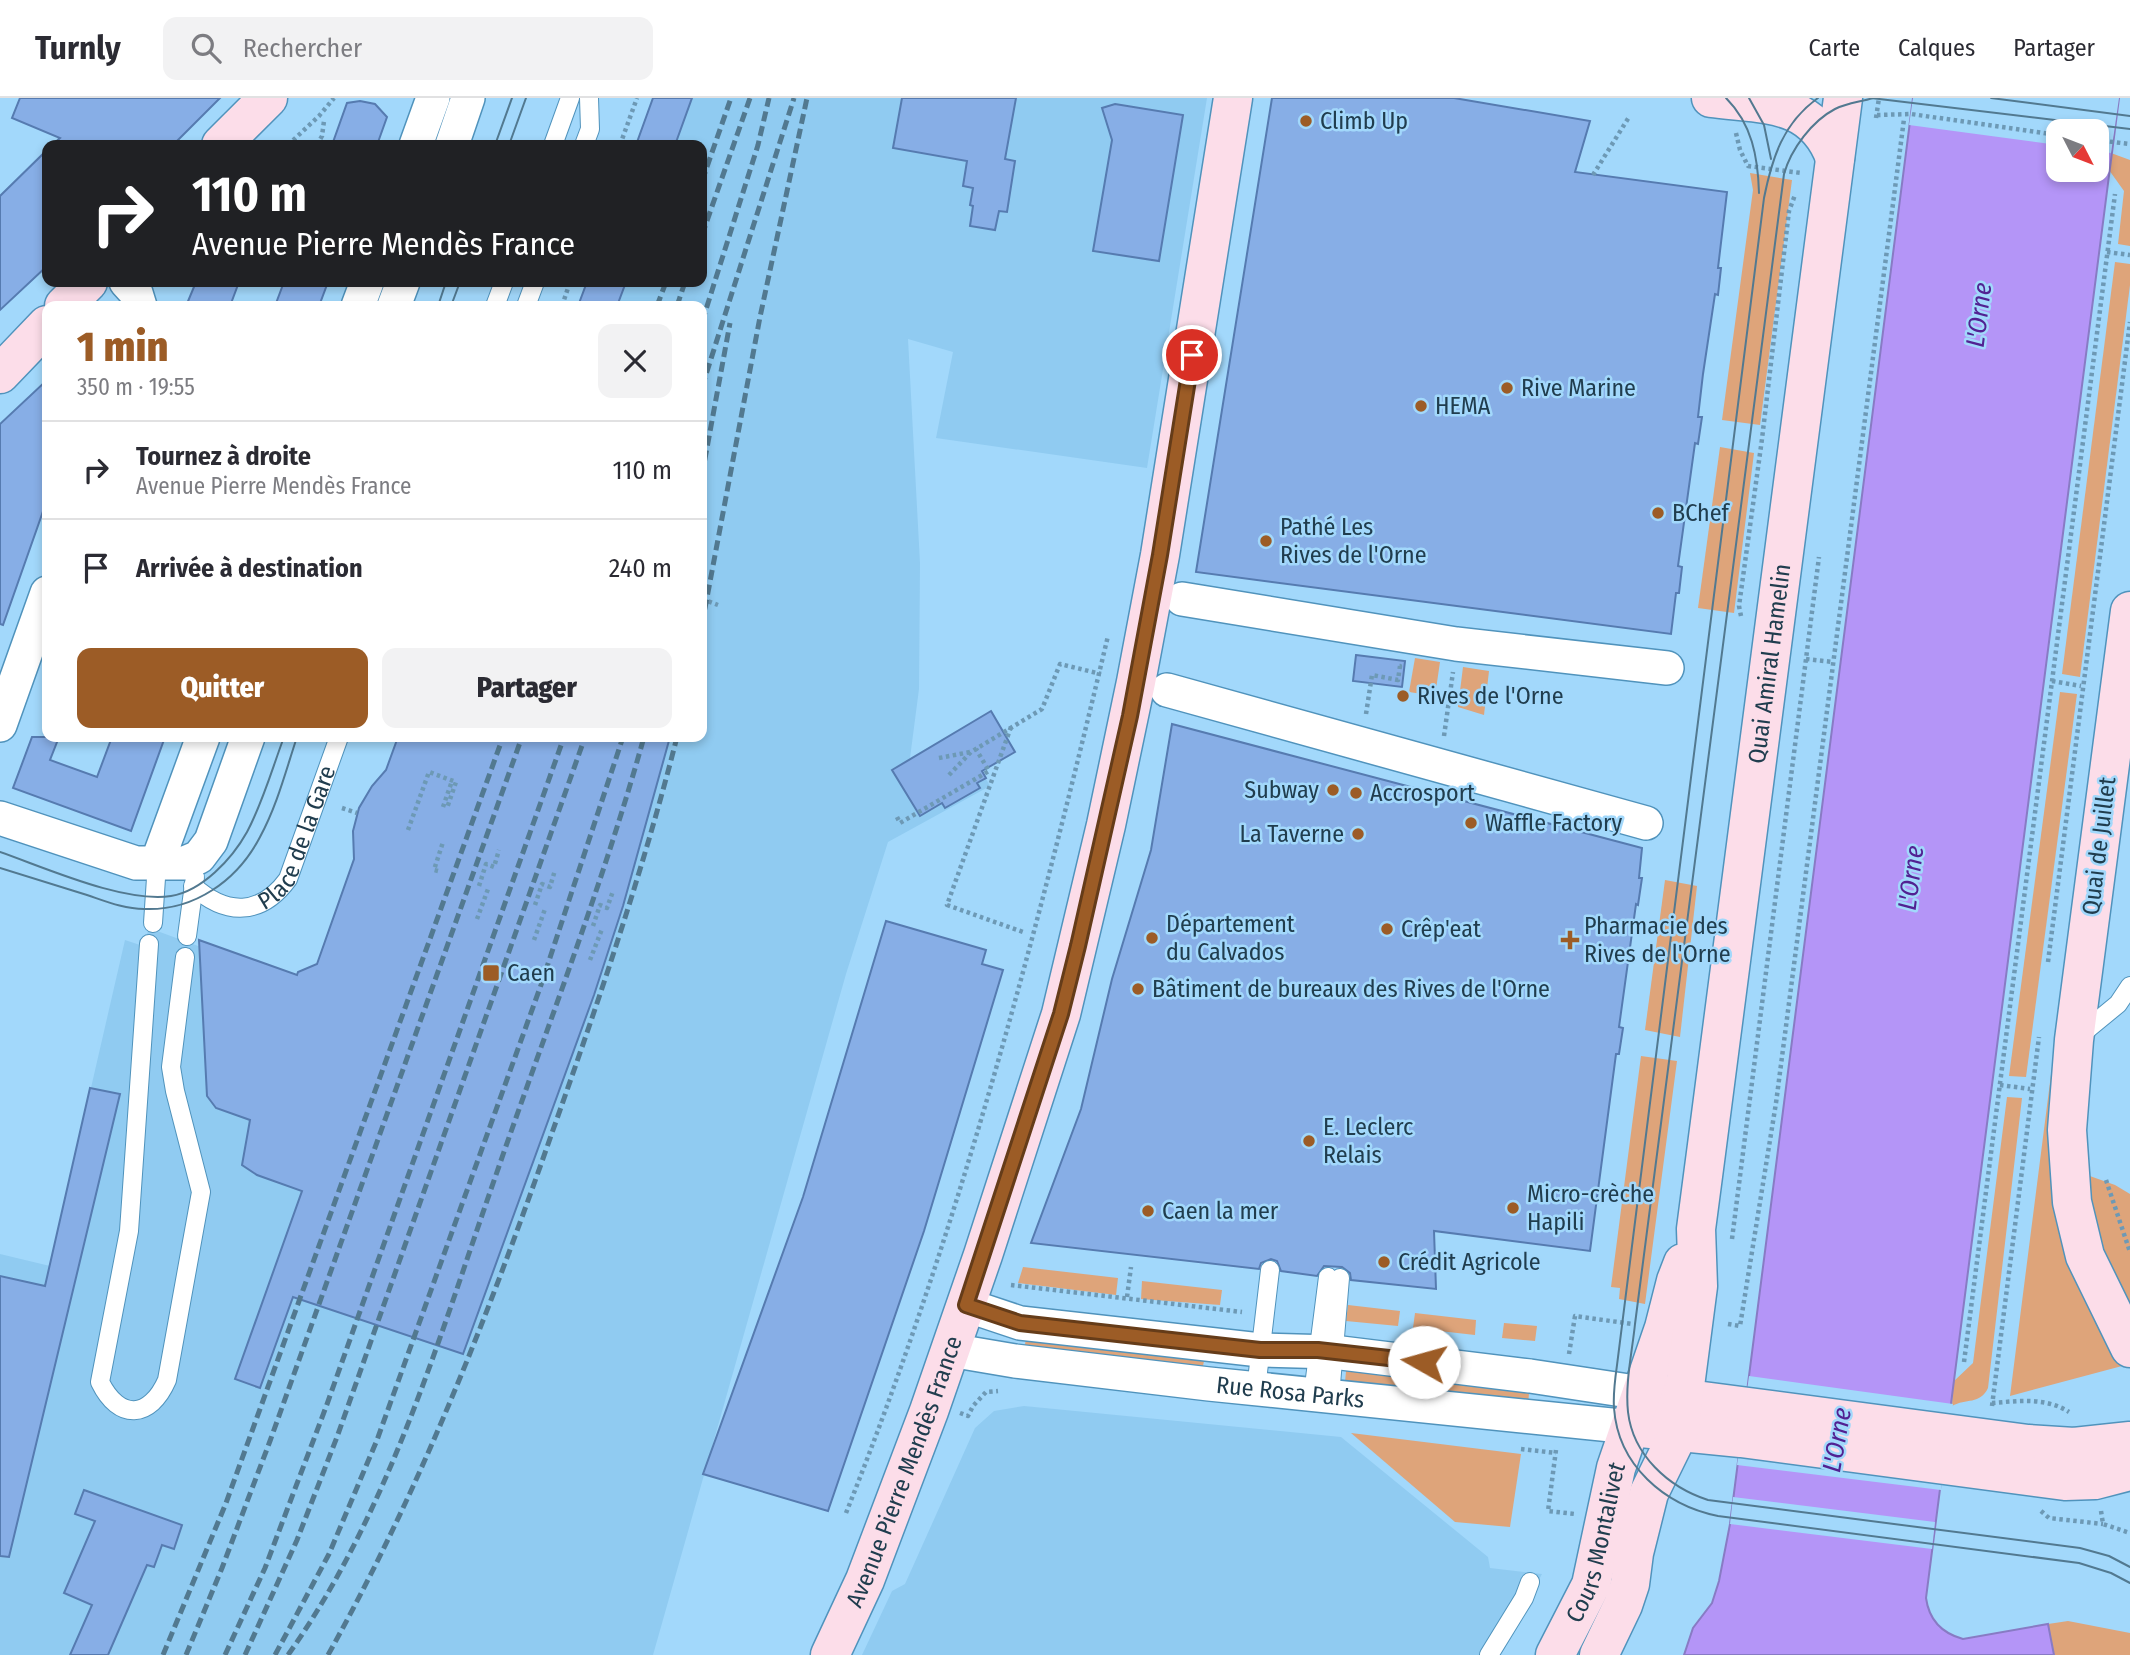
<!DOCTYPE html>
<html lang="fr">
<head>
<meta charset="utf-8">
<style>
	:root { --surface:#fff; --page:#f2f2f3; --text:#2b2b33; --muted:#7c7c81; --line:#e1e1e2; --accent:#9c5c26 }
	body { margin:0; font-family:"Fira Sans Condensed",sans-serif; background:var(--page); color:var(--text); height:100vh; display:flex; flex-direction:column; font-size:26px; white-space:nowrap }
	* { box-sizing:border-box; margin:0 }
	p { font-size:23px; color:var(--muted) }
	.icon { flex:none; width:38px; height:38px; fill:none; stroke:currentColor; stroke-width:2; stroke-linecap:round; stroke-linejoin:round }
	.map { position:relative; flex:1; overflow:hidden }
	.details { position:absolute; left:42px; top:203px; width:665px; height:441px; display:flex; flex-direction:column; background:var(--surface); border-radius:14px; box-shadow:0 4px 10px #0003 }
	.details>* { flex:none }
	.hud { position:absolute; left:42px; top:42px; width:665px; height:147px; border-radius:14px; box-shadow:0 4px 10px #0003; background:#202124; color:#fff; overflow:hidden }
	.needle { width:46px; rotate:132deg }
	.controls { position:absolute; left:2046px; top:21px; display:grid; gap:14px }
	.controls a { display:grid; place-items:center; width:63px; height:63px; border-radius:14px; background:var(--surface); box-shadow:0 4px 10px #0003; font-size:35px }
	.pin { position:absolute; display:grid; place-items:center; width:60px; height:60px; color:#fff; margin:-30px; border:4px solid #fff; border-radius:50%; box-shadow:0 2px 7px #0007 }
	.me { position:absolute; width:77px; margin:-38px; rotate:277deg; stroke-linejoin:round; filter:drop-shadow(0 0 5px #0008) }
	.turn { display:flex; align-items:center; gap:24px; height:147px; padding:0 35px; font-size:32px }
	.turn .icon { width:91px; height:91px; stroke-width:2.5 }
	.turn b { display:block; font-size:49px; line-height:60px }
	.round { display:grid; place-items:center; flex:none; width:74px; height:74px; border-radius:14px; background:var(--page) }
	.headline { display:flex; align-items:center; justify-content:space-between; height:119px; padding:0 35px }
	h1 { font-size:42px; font-weight:800; line-height:52px; color:var(--accent) }
	.button { display:flex; gap:14px; margin-top:auto; padding:14px 35px }
	.button a { flex:1; height:80px; border-radius:14px; background:var(--accent); color:#fff; font-size:28px; font-weight:800; line-height:80px; text-align:center }
	.button a+a { background:var(--page); color:var(--text) }
	ul { padding:0; list-style:none }
	li { display:flex; align-items:center; gap:21px; height:98px; padding:0 35px; border-top:2px solid var(--line) }
	li div { flex:1 }
	li b { display:block; font-size:26px }
	li em { font-style:normal }
	header { display:flex; align-items:center; gap:42px; box-sizing:border-box; height:98px; padding:0 35px; background:var(--surface); border-bottom:2px solid var(--line) }
	header strong { font-size:33px }
	nav { display:flex; gap:38px; margin-inline-start:auto; font-size:24px }
	.search { width:490px; height:63px; background:var(--page); display:flex; align-items:center; gap:18px; box-sizing:border-box; padding:0 24px; border-radius:14px; color:var(--muted); font-size:26px }
	.map>svg:first-child { display:block }
	.built { fill:#90cbf1 }
	.green { fill:#dea47a }
	.water { fill:#b495f7; stroke:#887bc4; stroke-width:2; fill-rule:evenodd }
	.pier { fill:#a2d8fb }
	.building { fill:#87aee6; stroke:#567bb0; stroke-width:2 }
	.lines { fill:none; stroke-linecap:round; stroke-linejoin:round }
	.lane-casing { stroke:#5093bc; stroke-width:20 }
	.street-casing { stroke:#5093bc; stroke-width:36 }
	.secondary-casing { stroke:#5093bc; stroke-width:41 }
	.path { stroke:#6d99b5; stroke-width:4.5; stroke-dasharray:3.5 3.5; stroke-linecap:butt }
	.lane { stroke:#fff; stroke-width:18 }
	.street { stroke:#fff; stroke-width:33 }
	.secondary { stroke:#fcdde9; stroke-width:38 }
	.tram { stroke:#527990; stroke-width:2 }
	.rail { stroke:#527990; stroke-width:5; stroke-dasharray:10 5; stroke-linecap:butt }
	.route-casing { stroke:#653c19; stroke-width:18 }
	.route { stroke:#9c5c26; stroke-width:12 }
	.poi-dot { fill:#9c5c26; stroke:#a2d8fb; stroke-width:2.5 }
	.labels { text-anchor:middle; dominant-baseline:central; stroke-width:5; stroke-linejoin:round; paint-order:stroke }
	.poi-label { font-size:24px; fill:#203d4e; stroke:#a2d8fb; text-anchor:start }
	.street-label { font-size:24px; fill:#203d4e; stroke:#a2d8fb }
	.water-label { font-size:26px; font-style:italic; fill:#522192; stroke:#a2d8fb }
</style>
</head>
<body>
<header>
<strong>Turnly</strong>
<div class="search"><svg class="icon" aria-label="search" viewBox="0 0 24 24"><circle cx="10" cy="10" r="6"/><path d="M15 15l6 6"/></svg>Rechercher</div>
<nav><a>Carte</a><a>Calques</a><a>Partager</a></nav>
</header>
<div class="map">
<svg width="2130" height="1557" viewBox="0 0 2130 1557">
	<rect width="100%" height="100%" fill="#a2d8fb"/>
	<g class="built">
		<polygon points="653,0 1207,0 1147,370 936,340 953,254 908,241 920,465 919,591 910,660 958,632 990,688 888,744 846,876 653,1557 0,1557 0,1156 50,1168 125,842 143,848 149,830 334,898 426,639 702,639 702,208 579,208 588,184 702,184 702,47 636,47"/>
		<polygon points="1024,1308 1341,1339 1488,1459 1490,1470 1542,1476 1499,1557 862,1557 892,1493 905,1486 975,1330 994,1313"/>
	</g>
	<g class="green">
		<polygon points="2111,55 2130,62 2130,148 2118,146 2124,93 2109,72"/>
		<polygon points="1750,75 1792,82 1760,327 1722,322 1753,92"/>
		<polygon points="2115,164 2130,166 2130,187 2080,579 2062,576"/>
		<polygon points="1720,349 1754,355 1734,515 1698,510"/>
		<polygon points="1415,560 1440,564 1435,598 1409,594"/>
		<polygon points="1463,569 1489,573 1484,617 1458,609"/>
		<polygon points="2060,594 2077,596 2026,979 2009,978"/>
		<polygon points="1665,782 1697,788 1680,939 1645,932"/>
		<polygon points="2055,945 2113,1249 2122,1268 2010,1298"/>
		<polygon points="1641,958 1677,963 1645,1206 1619,1201 1620,1190 1611,1189"/>
		<path d="M 2007,999 L 2022,1000 L 1988,1290 C 1980,1307 1966,1300 1952,1308 L 1953,1284 L 1973,1265 Z"/>
		<polygon points="2087,1077 2115,1087 2130,1096 2130,1214 2089,1131"/>
		<polygon points="1023,1169 1118,1180 1116,1197 1018,1185"/>
		<polygon points="1142,1183 1222,1192 1220,1207 1141,1201"/>
		<polygon points="1348,1207 1400,1213 1398,1228 1346,1223"/>
		<polygon points="1415,1215 1476,1222 1475,1237 1413,1230"/>
		<polygon points="1504,1225 1537,1228 1535,1243 1502,1240"/>
		<polygon points="1027,1237 1205,1258 1201,1278 1023,1255"/>
		<polygon points="1347,1263 1530,1285 1528,1306 1345,1284"/>
		<polygon points="1351,1335 1521,1356 1510,1429 1455,1424"/>
		<polygon points="2068,1523 2130,1535 2130,1557 2054,1557 2048,1526"/>
	</g>
	<path class="water" d="M 1913,0 L 2119,0 L 1926,1500 C 1929,1522 1941,1535 1963,1541 L 2048,1526 L 2054,1557 L 1684,1557 L 1693,1530 L 1712,1505 L 1719,1483 L 1730,1426 ZM 2058,33 L 2096,33 L 2096,72 L 2058,72 Z"/>
	<g class="pier">
		<polygon points="1913,0 2119,0 2111,55 2097,53 2096,33 2058,33 2058,47 1909,27"/>
		<polygon points="1749,1278 1953,1306 1941,1392 1737,1367"/>
		<polygon points="1733,1399 1935,1424 1932,1451 1730,1426"/>
	</g>
	<g class="building">
		<polygon points="20,0 220,0 173,47 52,47 60,40 12,20"/>
		<polygon points="653,0 692,0 675,47 636,47"/>
		<polygon points="902,0 1016,0 1005,61 1015,63 1007,114 999,113 995,132 970,128 973,108 970,107 973,90 963,88 967,63 893,50"/>
		<polygon points="1272,0 1454,0 1590,23 1575,74 1727,94 1718,170 1721,170 1718,197 1715,196 1703,276 1698,319 1702,319 1698,346 1695,345 1678,468 1682,469 1679,495 1676,495 1671,536 1196,474"/>
		<polygon points="360,3 375,6 387,19 377,47 332,47 347,5"/>
		<polygon points="1115,6 1183,17 1159,163 1093,153 1112,42 1102,10"/>
		<polygon points="47,52 47,168 0,212 0,98"/>
		<polygon points="196,184 239,184 230,208 186,208"/>
		<polygon points="284,184 328,184 319,208 275,208"/>
		<polygon points="587,184 626,184 617,208 578,208"/>
		<polygon points="47,282 47,402 3,527 0,526 0,326"/>
		<polygon points="1356,557 1405,563 1402,589 1353,583"/>
		<polygon points="991,613 1015,654 982,673 986,680 977,685 980,690 945,710 942,705 920,718 892,672"/>
		<polygon points="1172,626 1642,750 1639,780 1642,780 1638,807 1636,806 1619,929 1623,930 1619,956 1616,956 1590,1153 1434,1133 1436,1191 1351,1182 1350,1175 1342,1169 1324,1168 1317,1178 1281,1173 1277,1163 1271,1161 1261,1165 1259,1171 1031,1145 1081,1011 1112,881 1151,752"/>
		<polygon points="32,639 59,639 50,662 97,679 112,639 165,639 131,733 13,690"/>
		<polygon points="398,639 670,639 623,808 594,897 463,1256 293,1199 260,1290 235,1281 302,1093 257,1077 242,1067 250,1022 216,1010 207,998 199,842 297,877 298,874 317,866 354,761 353,733 359,710 372,688 386,672"/>
		<polygon points="886,823 986,852 982,866 1003,872 924,1133 828,1413 703,1376 803,1099"/>
		<polygon points="90,990 120,996 9,1459 0,1458 0,1178 45,1188"/>
		<polygon points="84,1392 182,1427 174,1451 162,1447 154,1469 147,1467 108,1557 70,1557 92,1507 64,1495 95,1423 75,1416"/>
	</g>
	<g class="lines">
		<g class="lane-casing">
			<g id="lane">
				<polyline points="553,47 570,0"/>
				<polyline points="584,47 590,31 589,0"/>
				<polyline points="495,208 504,184"/>
				<polyline points="526,208 535,184"/>
				<path id="s1" d="M 193,788 C 226,818 261,818 288,781 L 339,639"/>
				<polyline points="153,825 157,765"/>
				<polyline points="187,838 195,779"/>
				<path d="M 149,846 L 129,1133 L 100,1284 C 119,1323 150,1321 167,1282 L 201,1094 L 175,993 L 171,969 L 185,859"/>
				<polyline points="2079,938 2118,906 2130,888"/>
				<polyline points="1256,1291 1270,1172"/>
				<polyline points="1313,1296 1328,1179"/>
				<polyline points="1330,1298 1340,1180"/>
				<polyline points="1489,1557 1524,1500 1530,1484"/>
			</g>
		</g>
		<g class="street-casing">
			<g id="street">
				<polyline points="416,47 433,0"/>
				<polyline points="452,47 468,0"/>
				<polyline points="126,184 136,195 140,208"/>
				<polyline points="358,208 367,184"/>
				<polyline points="394,208 403,184"/>
				<polyline points="1182,501 1456,546 1667,570"/>
				<polyline points="1167,592 1646,725"/>
				<polyline points="0,627 47,495"/>
				<polyline points="0,720 136,765 185,765 199,759 211,743 248,639"/>
				<polyline points="157,765 203,639"/>
				<polyline points="966,1207 1020,1225 1260,1252 1333,1254 1530,1278 1642,1295"/>
				<path id="s2" d="M 950,1252 L 1015,1263 L 1209,1286 L 1631,1329"/>
			</g>
		</g>
		<g class="secondary-casing">
			<g id="secondary">
				<path d="M 1711,0 C 1764,7 1813,1 1835,60"/>
				<polyline points="221,47 268,0"/>
				<polyline points="64,208 88,184"/>
				<polyline points="0,276 47,227"/>
				<polyline points="2130,513 2074,942 2067,1032 2072,1104 2085,1158 2130,1250"/>
				<polyline points="1642,1295 2028,1346 2074,1349 2130,1343"/>
				<polyline points="1631,1329 1741,1340 2065,1383 2095,1382 2130,1373"/>
				<path id="s3" d="M 830,1557 L 865,1482 L 929,1313 L 983,1157 L 1061,916 L 1106,727 L 1136,584 L 1160,457 L 1233,0"/>
				<path id="s4" d="M 1555,1557 L 1591,1487 L 1616,1370 L 1664,1230 L 1676,1183 L 1683,1165"/>
				<path id="s5" d="M 1599,1557 L 1623,1507 L 1630,1486 L 1634,1455 L 1649,1395 L 1679,1334 L 1698,1188 L 1696,1131 L 1706,1055 L 1843,0"/>
			</g>
		</g>
		<g class="path">
			<polyline points="1877,17 1911,16 2058,37"/>
			<polyline points="1876,20 1879,0"/>
			<polyline points="1736,35 1740,52 1748,68 1801,75"/>
			<polyline points="2096,42 2130,46"/>
			<polyline points="288,47 319,18 334,0"/>
			<polyline points="317,47 322,38 324,23"/>
			<polyline points="620,47 637,0"/>
			<polyline points="1593,77 1629,19"/>
			<polyline points="2107,154 2130,157"/>
			<polyline points="562,208 570,184"/>
			<polyline points="702,501 718,507"/>
			<polyline points="1741,518 1739,508 1762,341 1789,113 1795,97"/>
			<polyline points="1806,561 1833,564"/>
			<polyline points="2052,583 2081,588"/>
			<polyline points="1366,616 1372,577 1398,582 1400,568 1397,568"/>
			<polyline points="1011,629 947,807 1023,834"/>
			<polyline points="1444,638 1453,574"/>
			<polyline points="939,660 970,654"/>
			<polyline points="949,677 971,654 1042,611 1060,566 1101,576"/>
			<polyline points="443,709 452,683"/>
			<polyline points="342,710 357,715"/>
			<polyline points="897,719 900,725 989,673 976,651"/>
			<polyline points="408,732 429,674 456,684 447,710"/>
			<polyline points="438,773 434,772 443,744"/>
			<polyline points="479,788 486,766 494,769 499,752"/>
			<polyline points="535,807 542,786 550,789 555,772"/>
			<polyline points="477,821 488,791"/>
			<polyline points="593,828 600,807 607,810 613,793"/>
			<polyline points="534,842 545,811"/>
			<polyline points="590,862 602,831"/>
			<polyline points="2048,864 2130,224"/>
			<polyline points="2000,987 2030,991"/>
			<polyline points="2106,1082 2130,1154"/>
			<polyline points="1732,1141 1819,459"/>
			<polyline points="1011,1187 1242,1214"/>
			<polyline points="1127,1199 1131,1169"/>
			<polyline points="1728,1226 1740,1228 1776,1005 1904,21"/>
			<polyline points="1569,1256 1575,1218 1632,1226"/>
			<polyline points="1964,1264 2115,96"/>
			<path d="M 1992,1305 C 2018,1303 2046,1299 2069,1314"/>
			<polyline points="1992,1308 2039,939"/>
			<polyline points="960,1315 968,1318 973,1308 986,1294 998,1293"/>
			<polyline points="1521,1351 1556,1355"/>
			<polyline points="1556,1352 1548,1413 1575,1416"/>
			<polyline points="2041,1413 2049,1420 2103,1426"/>
			<polyline points="2101,1413 2103,1426 2130,1435"/>
			<path d="M 846,1415 C 959,1132 1037,835 1108,538"/>
		</g>
		<use href="#lane" class="lane"/>
		<use href="#street" class="street"/>
		<use href="#secondary" class="secondary"/>
		<g class="tram">
			<path d="M 1726,0 C 1752,26 1758,59 1759,95"/>
			<polyline points="1749,0 1764,27 1771,61"/>
			<path d="M 1818,0 C 1783,25 1772,60 1764,100 L 1617,1267 C 1615,1281 1613,1296 1614,1310 C 1618,1367 1664,1407 1718,1418 L 2079,1465 L 2111,1475 L 2130,1485"/>
			<polyline points="1871,0 2130,31"/>
			<path d="M 1873,0 C 1860,4 1847,5 1835,11 C 1812,23 1791,51 1784,76 L 1635,1226 C 1632,1255 1625,1285 1628,1314 C 1633,1357 1668,1389 1708,1402 L 2080,1450 L 2109,1458 L 2130,1469"/>
			<polyline points="1991,0 2130,18"/>
			<polyline points="495,47 512,0"/>
			<polyline points="509,47 526,0"/>
			<polyline points="438,208 446,184"/>
			<polyline points="451,208 460,184"/>
			<path d="M 0,754 C 46,770 123,805 171,798 C 202,793 232,761 247,734 C 263,704 272,671 284,639"/>
			<path d="M 0,770 C 29,779 58,788 87,797 C 105,803 124,811 144,811 C 194,813 237,783 260,739 C 277,708 286,672 297,639"/>
		</g>
		<g class="rail">
			<polyline points="702,83 731,0"/>
			<polyline points="702,137 750,0"/>
			<polyline points="657,208 666,184"/>
			<polyline points="677,208 685,184"/>
			<polyline points="702,224 758,47 769,0"/>
			<polyline points="702,289 794,0"/>
			<polyline points="702,377 730,225"/>
			<polyline points="702,526 760,219 807,0"/>
			<polyline points="163,1557 226,1405 503,639"/>
			<polyline points="186,1557 222,1470 270,1343 522,639"/>
			<polyline points="225,1557 265,1470 326,1309 564,639"/>
			<polyline points="245,1557 297,1442 337,1339 585,639"/>
			<polyline points="275,1557 329,1456 377,1342 541,887 623,639"/>
			<path d="M 288,1557 C 390,1413 439,1239 497,1074 C 547,929 603,786 644,639"/>
			<path d="M 328,1557 C 421,1390 490,1213 553,1032 C 599,902 643,773 677,639"/>
		</g>
	</g>
	<g class="lines">
		<g class="route-casing">
			<polyline id="route" points="1192,257 1160,457 1130,618 1078,848 1061,916 966,1207 1020,1225 1260,1252 1318,1252 1424,1264"/>
		</g>
		<use href="#route" class="route"/>
	</g>
	<g class="poi-dot">
		<circle cx="1306" cy="23" r="7"/>
		<circle cx="1507" cy="290" r="7"/>
		<circle cx="1421" cy="308" r="7"/>
		<circle cx="1658" cy="415" r="7"/>
		<circle cx="1266" cy="443" r="7"/>
		<circle cx="1403" cy="598" r="7"/>
		<circle cx="1333" cy="692" r="7"/>
		<circle cx="1356" cy="695" r="7"/>
		<circle cx="1471" cy="725" r="7"/>
		<circle cx="1358" cy="736" r="7"/>
		<circle cx="1387" cy="831" r="7"/>
		<circle cx="1152" cy="840" r="7"/>
		<path d="M1566.5 831.5h7v7h7v7h-7v7h-7v-7h-7v-7h7z"/>
		<rect x="482" y="866" width="18" height="18" rx="3.5"/>
		<circle cx="1138" cy="891" r="7"/>
		<circle cx="1309" cy="1043" r="7"/>
		<circle cx="1513" cy="1110" r="7"/>
		<circle cx="1148" cy="1113" r="7"/>
		<circle cx="1384" cy="1164" r="7"/>
	</g>
	<g class="labels">
		<g class="poi-label">
			<text x="1320" y="23">Climb Up</text>
			<text x="1521" y="290">Rive Marine</text>
			<text x="1435" y="308">HEMA</text>
			<text x="1672" y="415">BChef</text>
			<text x="1280" y="429">Pathé Les<tspan x="1280" dy="28">Rives de l'Orne</tspan></text>
			<text x="1417" y="598">Rives de l'Orne</text>
			<text x="1319" y="692" text-anchor="end">Subway</text>
			<text x="1370" y="695">Accrosport</text>
			<text x="1485" y="725">Waffle Factory</text>
			<text x="1344" y="736" text-anchor="end">La Taverne</text>
			<text x="1166" y="826">Département<tspan x="1166" dy="28">du Calvados</tspan></text>
			<text x="1584" y="828">Pharmacie des<tspan x="1584" dy="28">Rives de l'Orne</tspan></text>
			<text x="1401" y="831">Crêp'eat</text>
			<text x="507" y="875">Caen</text>
			<text x="1152" y="891">Bâtiment de bureaux des Rives de l'Orne</text>
			<text x="1323" y="1029">E. Leclerc<tspan x="1323" dy="28">Relais</tspan></text>
			<text x="1527" y="1096">Micro-crèche<tspan x="1527" dy="28">Hapili</tspan></text>
			<text x="1162" y="1113">Caen la mer</text>
			<text x="1398" y="1164">Crédit Agricole</text>
		</g>
		<g class="street-label">
			<text stroke="none"><textPath href="#s5" startOffset="1013">Quai Amiral Hamelin</textPath></text>
			<text stroke="none"><textPath href="#s1" startOffset="152">Place de la Gare</textPath></text>
			<text transform="translate(2099 748) rotate(-83)">Quai de Juillet</text>
			<text stroke="none"><textPath href="#s2" startOffset="343">Rue Rosa Parks</textPath></text>
			<text stroke="none"><textPath href="#s3" startOffset="198">Avenue Pierre Mendès France</textPath></text>
			<text stroke="none"><textPath href="#s4" startOffset="121">Cours Montalivet</textPath></text>
		</g>
		<g class="water-label">
			<text transform="translate(1979 217) rotate(-83)">L'Orne</text>
			<text transform="translate(1911 780) rotate(-83)">L'Orne</text>
			<text transform="translate(1837 1342) rotate(-80)">L'Orne</text>
		</g>
	</g>
</svg>
<div class="controls">
<a><svg class="needle" viewBox="-14 -14 28 28"><path d="M0-13l5 13h-10z" fill="#e53935"/><path d="M0 13l5-13h-10z" fill="#7c7c81"/></svg></a>
</div>
<div class="pin" style="left:1192px;top:257px;background:#d93025"><svg class="icon" aria-label="arrive" viewBox="0 0 24 24"><path d="M6 21V4h12l-3 4 3 4H6"/></svg></div>
<svg class="me" style="left:1424px;top:1264px" viewBox="-20 -20 40 40"><circle r="19" fill="#fff"/><path d="M0-13L10 11 0 6-10 11z" fill="#9c5c26"/></svg>
<div class="hud">
<div class="turn"><svg class="icon" aria-label="right" viewBox="0 0 24 24"><path d="M7 20v-9h11M14 6l5 5-5 5"/></svg><div><b>110 m</b>Avenue Pierre Mendès France</div></div>
</div>
<section class="details">
<div class="headline"><div><h1>1 min</h1><p>350 m · 19:55</p></div><a class="round"><svg class="icon" aria-label="close" viewBox="0 0 24 24"><path d="M6 6l12 12M18 6L6 18"/></svg></a></div>
<ul>
<li><svg class="icon" aria-label="right" viewBox="0 0 24 24"><path d="M7 20v-9h11M14 6l5 5-5 5"/></svg><div><b>Tournez à droite</b><p>Avenue Pierre Mendès France</p></div><em>110 m</em></li>
<li><svg class="icon" aria-label="arrive" viewBox="0 0 24 24"><path d="M6 21V4h12l-3 4 3 4H6"/></svg><div><b>Arrivée à destination</b></div><em>240 m</em></li>
</ul>
<div class="button"><a>Quitter</a><a>Partager</a></div>
</section>
</div>
</body>
</html>
